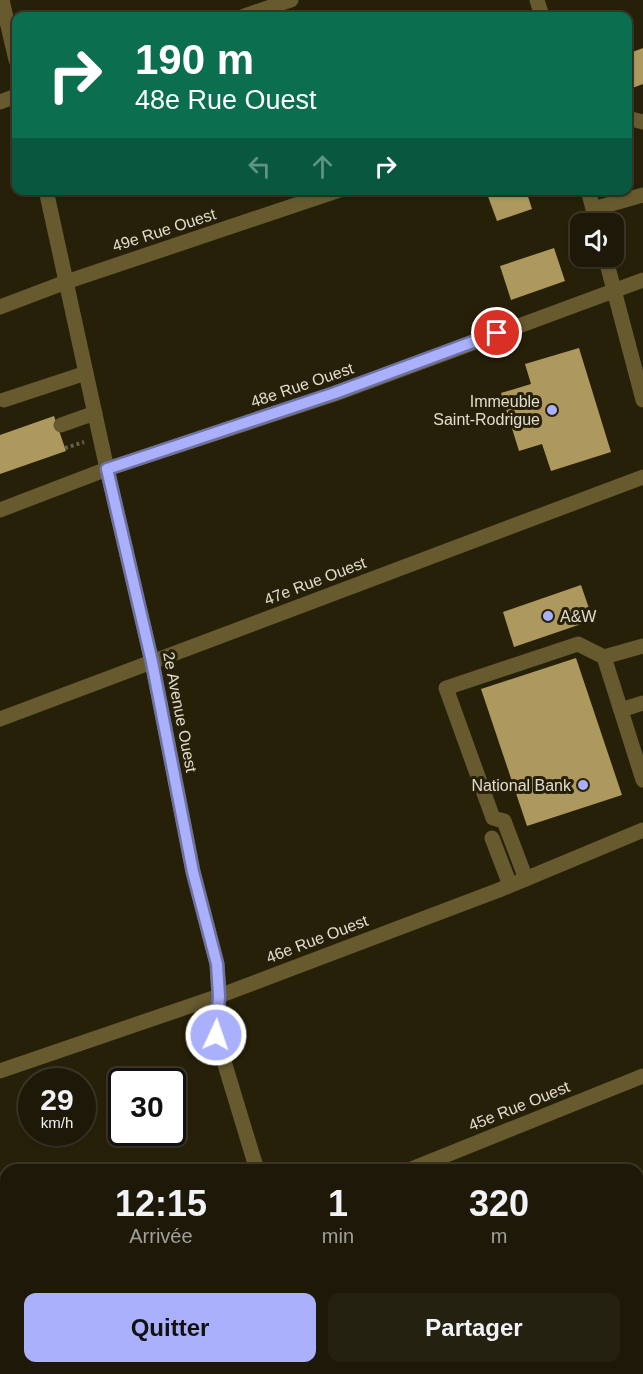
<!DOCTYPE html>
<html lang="fr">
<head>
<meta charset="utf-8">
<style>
	:root { --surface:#1d1807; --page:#252111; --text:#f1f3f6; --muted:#a0a09b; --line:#3b3728; --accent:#aab0fb }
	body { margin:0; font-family:Helvetica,sans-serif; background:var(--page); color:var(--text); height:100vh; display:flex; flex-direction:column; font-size:22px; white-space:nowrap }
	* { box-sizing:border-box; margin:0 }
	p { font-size:20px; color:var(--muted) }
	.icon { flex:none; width:33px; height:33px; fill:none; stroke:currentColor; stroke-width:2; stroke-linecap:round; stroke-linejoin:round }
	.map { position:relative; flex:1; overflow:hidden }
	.details { position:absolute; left:0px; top:1164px; width:644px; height:210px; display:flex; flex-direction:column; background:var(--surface); border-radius:18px 18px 0 0; box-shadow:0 2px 4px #0004,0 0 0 2px var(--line) }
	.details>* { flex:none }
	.banner { position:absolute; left:12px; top:12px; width:620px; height:183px; border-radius:12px; box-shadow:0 2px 4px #0004,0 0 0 2px var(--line); background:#0b6e4f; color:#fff; overflow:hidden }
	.tools { position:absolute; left:570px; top:213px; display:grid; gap:12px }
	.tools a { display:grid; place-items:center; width:54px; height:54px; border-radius:12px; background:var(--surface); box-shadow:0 2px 4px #0004,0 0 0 2px var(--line); font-size:30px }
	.speed { position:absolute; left:18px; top:1068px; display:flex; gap:12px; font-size:30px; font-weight:700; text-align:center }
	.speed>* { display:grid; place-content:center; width:78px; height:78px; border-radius:50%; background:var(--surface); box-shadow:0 2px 4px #0004,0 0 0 2px var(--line); line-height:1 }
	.speed small { font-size:15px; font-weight:400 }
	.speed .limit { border:3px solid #111; border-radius:9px; background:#fff; color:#111 }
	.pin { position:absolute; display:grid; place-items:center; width:51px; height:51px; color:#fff; margin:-26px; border:3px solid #fff; border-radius:50%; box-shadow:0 2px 6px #0007 }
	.me { position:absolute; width:66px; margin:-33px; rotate:3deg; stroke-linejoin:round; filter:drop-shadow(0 0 4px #0008) }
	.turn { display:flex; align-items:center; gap:21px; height:126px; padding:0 24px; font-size:27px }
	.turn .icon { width:78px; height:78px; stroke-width:2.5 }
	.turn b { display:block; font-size:42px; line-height:51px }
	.lanes { display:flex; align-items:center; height:57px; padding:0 24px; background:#0003; justify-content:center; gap:30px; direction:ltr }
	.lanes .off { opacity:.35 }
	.eta { display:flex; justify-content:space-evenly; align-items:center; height:102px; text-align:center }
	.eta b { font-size:36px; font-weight:700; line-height:42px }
	.primary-button { display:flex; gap:12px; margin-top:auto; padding:12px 24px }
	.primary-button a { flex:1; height:69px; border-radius:12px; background:var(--accent); color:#111; font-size:24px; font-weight:700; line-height:69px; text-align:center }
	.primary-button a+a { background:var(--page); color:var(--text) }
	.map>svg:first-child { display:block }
	.building { fill:#ad985d }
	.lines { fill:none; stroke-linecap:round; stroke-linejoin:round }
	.path { stroke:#66604c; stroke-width:4; stroke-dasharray:3 3; stroke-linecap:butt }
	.minor { stroke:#685a2f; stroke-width:15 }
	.highway { stroke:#cea928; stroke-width:18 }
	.route-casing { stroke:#6e72a3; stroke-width:15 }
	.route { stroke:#aab0fb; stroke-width:10 }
	.poi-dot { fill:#aab0fb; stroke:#272009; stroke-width:2 }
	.labels { text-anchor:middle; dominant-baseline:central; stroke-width:6; stroke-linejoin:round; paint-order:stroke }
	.street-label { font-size:16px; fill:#e0dcce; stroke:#272009 }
	.poi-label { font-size:16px; fill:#e0dcce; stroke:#272009; text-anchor:end }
</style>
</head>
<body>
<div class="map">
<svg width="643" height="1374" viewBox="0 0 643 1374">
	<rect width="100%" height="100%" fill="#272009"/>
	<g class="building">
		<polygon points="643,48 643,84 627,90 627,54"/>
		<polygon points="526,190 532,209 497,221 486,191"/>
		<polygon points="554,248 565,281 511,300 500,266"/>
		<polygon points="579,348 611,452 551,471 542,444 519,451 501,393 531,384 525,364"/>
		<polygon points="54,416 66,451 0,474 0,435"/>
		<polygon points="581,585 593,620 514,647 503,612"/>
		<polygon points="576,658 622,795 527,826 481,689"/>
	</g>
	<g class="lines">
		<polyline class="path" points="65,448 84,442"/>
		<g class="minor">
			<polyline points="2,0 16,60"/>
			<polyline points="537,0 542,16"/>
			<polyline points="244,16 291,0"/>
			<polyline points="0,102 16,96"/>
			<polyline points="627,118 643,122"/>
			<polyline points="46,190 107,469 152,662 193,871 217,964 219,996 216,1035 257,1170"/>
			<polyline points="588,190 597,224"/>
			<polyline points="593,209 643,195"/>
			<polyline points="605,256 643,400"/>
			<polyline points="0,307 66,282 340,190"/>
			<polyline points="4,400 86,373"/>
			<polyline points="61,425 95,413"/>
			<polyline points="0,510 107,469 335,394 643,280"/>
			<polyline points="643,646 604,657 643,780"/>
			<polyline points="621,710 643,703"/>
			<polyline points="0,719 643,477"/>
			<polyline points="492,838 510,885"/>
			<polyline points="526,879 504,821 493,818 446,688 578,644 604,657"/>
			<polyline points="0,1071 219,996 499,890 643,830"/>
			<polyline points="409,1170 643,1076"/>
			<polyline points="0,1323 6,1321"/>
		</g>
		<g class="highway">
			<polyline points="638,1330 643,1327"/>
			<polyline points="540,1374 553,1368"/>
		</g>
	</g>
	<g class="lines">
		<g class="route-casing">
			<polyline id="route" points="216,1035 219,996 217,964 193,872 152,662 107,469 335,393 497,333"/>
		</g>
		<use href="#route" class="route"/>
	</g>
	<g class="poi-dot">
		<circle cx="552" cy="410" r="6"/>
		<circle cx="548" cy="616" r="6"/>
		<circle cx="583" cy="785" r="6"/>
	</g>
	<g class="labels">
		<g class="street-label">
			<text transform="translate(164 230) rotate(-18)">49e Rue Ouest</text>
			<text transform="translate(302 385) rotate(-19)">48e Rue Ouest</text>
			<text transform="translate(315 581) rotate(-21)">47e Rue Ouest</text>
			<text transform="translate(180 712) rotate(79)">2e Avenue Ouest</text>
			<text transform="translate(317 939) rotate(-21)">46e Rue Ouest</text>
			<text transform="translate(519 1106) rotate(-22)">45e Rue Ouest</text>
		</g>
		<g class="poi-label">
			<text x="540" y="401">Immeuble<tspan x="540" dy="18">Saint-Rodrigue</tspan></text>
			<text x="560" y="616" text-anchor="start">A&amp;W</text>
			<text x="571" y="785">National Bank</text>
		</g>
	</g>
</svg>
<div class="tools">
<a><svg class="icon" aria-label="sound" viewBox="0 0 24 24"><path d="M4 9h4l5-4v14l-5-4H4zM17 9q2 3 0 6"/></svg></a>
</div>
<div class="speed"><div>29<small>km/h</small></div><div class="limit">30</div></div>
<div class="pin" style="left:497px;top:333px;background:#d93025"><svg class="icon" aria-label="arrive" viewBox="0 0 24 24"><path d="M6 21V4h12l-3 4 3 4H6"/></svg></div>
<svg class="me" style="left:216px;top:1035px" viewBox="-20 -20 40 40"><circle r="17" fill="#aab0fb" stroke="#fff" stroke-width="3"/><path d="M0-11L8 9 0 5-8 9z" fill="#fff"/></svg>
<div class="banner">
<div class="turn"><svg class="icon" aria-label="right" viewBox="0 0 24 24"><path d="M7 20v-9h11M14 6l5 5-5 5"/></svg><div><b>190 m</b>48e Rue Ouest</div></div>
<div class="lanes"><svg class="icon off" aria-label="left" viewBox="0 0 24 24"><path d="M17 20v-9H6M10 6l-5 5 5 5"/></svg><svg class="icon off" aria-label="ahead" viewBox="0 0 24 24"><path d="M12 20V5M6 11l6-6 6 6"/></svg><svg class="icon" aria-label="right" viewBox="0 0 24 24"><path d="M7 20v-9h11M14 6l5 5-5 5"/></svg></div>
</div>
<section class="details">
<div class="eta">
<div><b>12:15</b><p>Arrivée</p></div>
<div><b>1</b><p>min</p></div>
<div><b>320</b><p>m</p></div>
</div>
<div class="primary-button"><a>Quitter</a><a>Partager</a></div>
</section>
</div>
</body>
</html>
